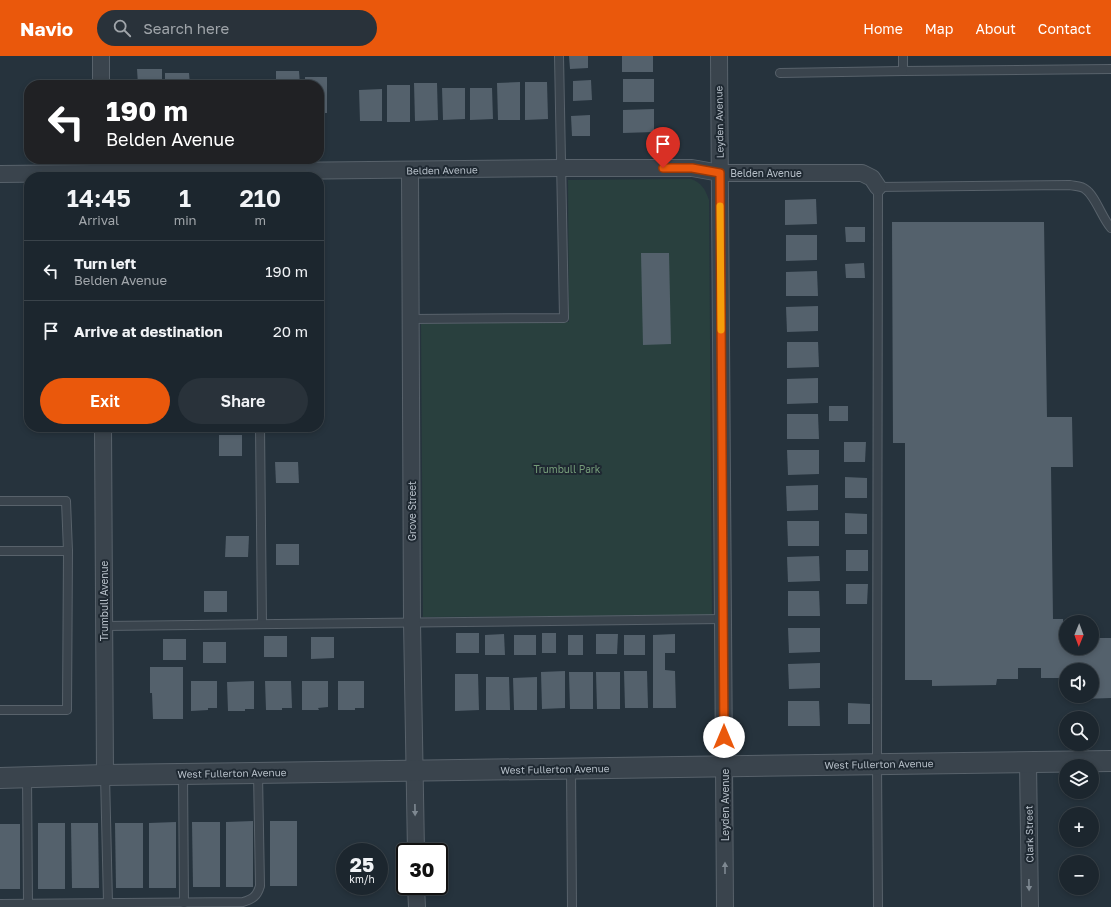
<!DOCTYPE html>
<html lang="en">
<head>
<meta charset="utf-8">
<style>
	:root { --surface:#1c262e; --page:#29323a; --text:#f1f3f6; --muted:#a0a5aa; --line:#3a434a; --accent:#ea580c }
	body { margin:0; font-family:"Golos Text",sans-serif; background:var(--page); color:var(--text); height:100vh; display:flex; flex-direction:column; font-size:15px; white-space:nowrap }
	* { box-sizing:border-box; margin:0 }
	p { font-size:13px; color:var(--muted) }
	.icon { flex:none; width:22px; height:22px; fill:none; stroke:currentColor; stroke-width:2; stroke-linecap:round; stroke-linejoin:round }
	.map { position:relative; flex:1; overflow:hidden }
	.drawer { position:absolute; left:24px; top:116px; width:300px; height:260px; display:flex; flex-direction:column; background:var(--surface); border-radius:16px; box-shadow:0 2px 6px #0003,0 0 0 1px var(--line) }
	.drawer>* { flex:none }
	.banner { position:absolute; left:24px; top:24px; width:300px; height:84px; border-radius:16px; box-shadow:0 2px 6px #0003,0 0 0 1px var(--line); background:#202124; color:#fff; overflow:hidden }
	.needle { width:26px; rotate:181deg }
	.tools { position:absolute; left:1059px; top:559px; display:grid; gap:8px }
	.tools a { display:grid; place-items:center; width:40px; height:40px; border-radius:50%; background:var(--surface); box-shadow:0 2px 6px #0003,0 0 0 1px var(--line); font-size:20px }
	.speed { position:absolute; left:336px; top:787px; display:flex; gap:8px; font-size:20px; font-weight:700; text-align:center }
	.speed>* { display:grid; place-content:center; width:52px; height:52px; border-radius:50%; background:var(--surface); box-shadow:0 2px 6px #0003,0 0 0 1px var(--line); line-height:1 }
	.speed small { font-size:10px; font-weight:400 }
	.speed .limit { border:2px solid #111; border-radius:6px; background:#fff; color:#111 }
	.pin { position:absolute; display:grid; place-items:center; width:34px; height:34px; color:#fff; margin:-41px -17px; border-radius:50% 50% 50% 0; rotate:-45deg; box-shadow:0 0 4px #0007 }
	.pin .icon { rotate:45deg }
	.me { position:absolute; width:44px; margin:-22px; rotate:0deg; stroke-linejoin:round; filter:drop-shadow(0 0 3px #0008) }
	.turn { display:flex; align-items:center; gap:14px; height:84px; padding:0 16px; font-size:18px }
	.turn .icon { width:52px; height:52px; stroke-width:2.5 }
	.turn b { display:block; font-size:28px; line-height:34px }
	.eta { display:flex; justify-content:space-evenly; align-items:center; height:68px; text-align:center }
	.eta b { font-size:24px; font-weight:600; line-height:28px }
	.cta { display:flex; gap:8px; margin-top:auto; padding:8px 16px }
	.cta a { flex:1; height:46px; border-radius:24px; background:var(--accent); color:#fff; font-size:16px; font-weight:600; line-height:46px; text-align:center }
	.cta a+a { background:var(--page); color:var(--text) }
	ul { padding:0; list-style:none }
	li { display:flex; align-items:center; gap:12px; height:60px; padding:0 16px; border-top:1px solid var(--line) }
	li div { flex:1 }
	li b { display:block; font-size:15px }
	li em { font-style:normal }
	header { display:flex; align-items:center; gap:24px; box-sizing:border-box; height:56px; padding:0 20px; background:var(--accent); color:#fff }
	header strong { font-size:19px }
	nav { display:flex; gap:22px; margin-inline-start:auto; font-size:14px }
	.search { width:280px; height:36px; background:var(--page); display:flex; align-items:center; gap:10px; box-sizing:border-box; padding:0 14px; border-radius:22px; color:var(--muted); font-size:15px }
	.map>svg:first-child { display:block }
	.green { fill:#29403e }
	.building { fill:#54616c }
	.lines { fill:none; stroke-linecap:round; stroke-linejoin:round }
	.service-casing { stroke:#58626b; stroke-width:10 }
	.minor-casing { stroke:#58626b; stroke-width:18 }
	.tertiary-casing { stroke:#58626b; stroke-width:22 }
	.service { stroke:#3a444d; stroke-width:8 }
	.minor { stroke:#3a444d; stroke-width:16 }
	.tertiary { stroke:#3a444d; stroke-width:20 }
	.oneway { fill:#7e8891 }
	.route-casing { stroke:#983908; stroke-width:10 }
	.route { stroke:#ea580c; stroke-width:7 }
	.slow { stroke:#f59e0b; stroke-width:7 }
	.labels { text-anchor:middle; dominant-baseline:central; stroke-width:4; stroke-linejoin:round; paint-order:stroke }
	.street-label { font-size:10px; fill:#b6bfc8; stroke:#1f2932 }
	.park-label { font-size:10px; fill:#759c79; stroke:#1f2932 }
</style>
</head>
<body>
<header>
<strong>Navio</strong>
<div class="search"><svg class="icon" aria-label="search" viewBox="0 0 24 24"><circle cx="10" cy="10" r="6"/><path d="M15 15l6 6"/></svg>Search here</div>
<nav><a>Home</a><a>Map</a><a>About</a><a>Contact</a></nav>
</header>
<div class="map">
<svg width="1111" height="851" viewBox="0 0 1111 851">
	<rect width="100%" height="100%" fill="#26333d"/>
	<path class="green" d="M 691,123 C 702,127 705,133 709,144 L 712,559 L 423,561 L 421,268 L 569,266 L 568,124 Z"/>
	<g class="building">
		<polygon points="569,0 588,0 588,12 570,13"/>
		<rect x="622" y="0" width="31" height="16"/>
		<polygon points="137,13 162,13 162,29 138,29"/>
		<polygon points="276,15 299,15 300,29 276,29"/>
		<polygon points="165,17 189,17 190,29 165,29"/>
		<polygon points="305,21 327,21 327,57 319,57 319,29 305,29"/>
		<rect x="623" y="23" width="31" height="23"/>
		<polygon points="221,24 244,24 244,29 222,29"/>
		<polygon points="591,24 592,44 573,45 573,25"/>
		<rect x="248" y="26" width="23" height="3"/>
		<polygon points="520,26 520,64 498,64 497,27"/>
		<polygon points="525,26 547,26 548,63 525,64"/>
		<polygon points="414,27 437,27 438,64 415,65"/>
		<rect x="387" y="29" width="23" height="37"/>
		<polygon points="442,32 465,32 465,63 443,64"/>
		<polygon points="470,32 492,32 493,63 470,64"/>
		<polygon points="382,33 382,65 360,65 359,34"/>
		<polygon points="654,53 654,76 623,77 623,54"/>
		<polygon points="590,59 590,80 572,80 571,60"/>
		<polygon points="816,143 817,168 785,169 785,144"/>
		<polygon points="892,166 1044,166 1047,361 1072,361 1073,411 1051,411 1053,563 1063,563 1063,583 1066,583 1066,592 1092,592 1092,582 1111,582 1111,642 1082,643 1081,640 1092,640 1092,614 1066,614 1066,622 1041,622 1041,612 1018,612 1018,623 997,623 996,629 932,630 932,624 905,624 905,387 893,387"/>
		<polygon points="845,171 865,171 865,186 846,186"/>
		<polygon points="786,179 817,179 817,204 786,205"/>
		<polygon points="641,197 669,197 671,288 643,289"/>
		<polygon points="864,207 865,222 846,222 845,208"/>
		<polygon points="817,215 818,240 786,240 786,216"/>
		<polygon points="818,250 818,275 787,276 786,251"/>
		<polygon points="787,286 818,286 819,311 787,312"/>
		<polygon points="818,322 818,347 787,348 787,323"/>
		<rect x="829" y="350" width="19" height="15"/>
		<polygon points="787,358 818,358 819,383 787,383"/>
		<rect x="219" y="379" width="23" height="21"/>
		<polygon points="844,386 866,386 865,406 844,406"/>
		<polygon points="787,394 819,394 819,418 788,419"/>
		<polygon points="275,406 298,406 299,427 276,427"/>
		<polygon points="845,421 867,422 867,442 845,442"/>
		<polygon points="818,429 818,454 787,455 786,430"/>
		<polygon points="845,457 867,458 867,478 845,478"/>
		<polygon points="787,465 819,465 819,490 788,490"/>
		<polygon points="226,480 249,480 248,501 225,501"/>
		<rect x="276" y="488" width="23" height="21"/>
		<rect x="846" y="494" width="22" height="21"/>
		<polygon points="819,500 820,525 788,526 787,501"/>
		<polygon points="846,528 868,528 867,548 846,548"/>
		<rect x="204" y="535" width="23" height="21"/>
		<polygon points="788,535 819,535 820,560 788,560"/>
		<polygon points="788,572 820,572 820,596 789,597"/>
		<rect x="456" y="577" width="23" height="20"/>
		<rect x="542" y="577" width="14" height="20"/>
		<polygon points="504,578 505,599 485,599 485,579"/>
		<polygon points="596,578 618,578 617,598 596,598"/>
		<polygon points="675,578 675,597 665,597 665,614 675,615 676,652 653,652 653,579"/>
		<rect x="514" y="579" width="22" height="20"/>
		<rect x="568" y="579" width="15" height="20"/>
		<rect x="624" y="579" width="21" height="20"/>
		<rect x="264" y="580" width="23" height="21"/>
		<polygon points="311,581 334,581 334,602 311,603"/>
		<rect x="163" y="583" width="23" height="21"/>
		<rect x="203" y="586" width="23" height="21"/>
		<polygon points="820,607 820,632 789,633 788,608"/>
		<polygon points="150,611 183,611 183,663 153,663 152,637 150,637"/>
		<polygon points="565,615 565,652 542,653 541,616"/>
		<polygon points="624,615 647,615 648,652 625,652"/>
		<polygon points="569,616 593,616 593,653 570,653"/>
		<polygon points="596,616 620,616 620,653 597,653"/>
		<polygon points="455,618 478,618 479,654 455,655"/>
		<polygon points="486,621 509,621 510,654 486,654"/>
		<polygon points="537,621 537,654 514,654 513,622"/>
		<polygon points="191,625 217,625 217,652 208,652 208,654 191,655"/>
		<polygon points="254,625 254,653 245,653 245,655 228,655 227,626"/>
		<polygon points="265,625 291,625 292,652 282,652 282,654 266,654"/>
		<polygon points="302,625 328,625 328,651 318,652 319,654 302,654"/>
		<polygon points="338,625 364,625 364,652 355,652 355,654 338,654"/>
		<polygon points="788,645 819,645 820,670 788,670"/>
		<polygon points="848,647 870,648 870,668 848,668"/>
		<polygon points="253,765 253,831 226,831 226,766"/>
		<rect x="270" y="765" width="27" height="65"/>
		<polygon points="176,766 176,832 149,832 149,767"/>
		<polygon points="192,766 220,766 220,831 193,831"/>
		<rect x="38" y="767" width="27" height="66"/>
		<polygon points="71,767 98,767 99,832 72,832"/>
		<polygon points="115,767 143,767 143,832 116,832"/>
		<rect x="0" y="768" width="20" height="65"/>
	</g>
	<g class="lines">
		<g class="service-casing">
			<g id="service">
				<polyline points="903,0 903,15 1111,13"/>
				<polyline points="780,17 903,15"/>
				<polyline points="411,263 564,262 559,0"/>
				<polyline points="260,371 262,568"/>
				<polyline points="0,445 66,445 68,495"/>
				<polyline points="0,495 68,495 67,654 0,654"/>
				<polyline points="105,570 723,563"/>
				<polyline points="571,713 572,851"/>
				<polyline points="183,718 184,847"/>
				<polyline points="105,719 108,847"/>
				<polyline points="27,721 28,848"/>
				<path d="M 0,848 L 243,846 C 253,843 257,840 260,830 L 258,718"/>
				<path d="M 878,851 L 877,708 L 878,131 L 1070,129 C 1074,130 1082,130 1085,133 C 1095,139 1102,162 1111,172"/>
			</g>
		</g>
		<g class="minor-casing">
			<g id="minor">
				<polyline points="101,0 101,29"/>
				<polyline points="719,0 725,851"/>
				<polyline points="410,115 412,566 416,796"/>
				<polyline points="0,118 561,112 692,112 720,117 862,117 872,122 878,131"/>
				<polyline points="103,371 105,719"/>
				<polyline points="1028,706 1030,851"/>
				<polyline points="416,830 417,851"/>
			</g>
		</g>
		<g class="tertiary-casing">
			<polyline id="tertiary" points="0,722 105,719 1111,705"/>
		</g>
		<use href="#service" class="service"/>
		<use href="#minor" class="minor"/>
		<use href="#tertiary" class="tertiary"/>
	</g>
	<defs><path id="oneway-solid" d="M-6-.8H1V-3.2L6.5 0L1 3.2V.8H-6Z"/></defs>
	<g class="oneway">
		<use href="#oneway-solid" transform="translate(415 754) rotate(89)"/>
		<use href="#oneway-solid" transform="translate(725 812) rotate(-90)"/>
		<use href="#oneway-solid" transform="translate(1029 829) rotate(89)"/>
	</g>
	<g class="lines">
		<g class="route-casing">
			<polyline id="route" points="663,112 692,112 720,117 724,681"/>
		</g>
		<use href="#route" class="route"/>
		<polyline class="slow" points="720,150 721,274"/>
	</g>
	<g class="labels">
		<g class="street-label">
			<text transform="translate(719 66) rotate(-91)">Leyden Avenue</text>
			<text transform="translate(442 114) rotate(-1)">Belden Avenue</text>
			<text x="766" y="117">Belden Avenue</text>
			<text transform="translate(412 455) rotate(-90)">Grove Street</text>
			<text transform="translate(104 545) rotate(-90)">Trumbull Avenue</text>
			<text transform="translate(879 708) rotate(-1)">West Fullerton Avenue</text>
			<text transform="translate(555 713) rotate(-1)">West Fullerton Avenue</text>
			<text transform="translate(232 717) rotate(-1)">West Fullerton Avenue</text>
			<text transform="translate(725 749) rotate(-90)">Leyden Avenue</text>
			<text transform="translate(1029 778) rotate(-91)">Clark Street</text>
		</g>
		<g class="park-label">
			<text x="567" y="413">Trumbull Park</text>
		</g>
	</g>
</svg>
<div class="tools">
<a><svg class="needle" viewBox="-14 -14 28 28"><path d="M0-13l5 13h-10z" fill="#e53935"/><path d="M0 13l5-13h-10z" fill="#a0a5aa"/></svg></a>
<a><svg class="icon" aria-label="sound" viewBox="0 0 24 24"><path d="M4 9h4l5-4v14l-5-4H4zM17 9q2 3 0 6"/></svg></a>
<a><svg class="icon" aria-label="search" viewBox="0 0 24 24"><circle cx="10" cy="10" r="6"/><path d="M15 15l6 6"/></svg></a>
<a><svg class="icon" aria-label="layers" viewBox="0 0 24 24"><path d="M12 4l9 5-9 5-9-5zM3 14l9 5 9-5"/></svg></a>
<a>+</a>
<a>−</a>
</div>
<div class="speed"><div>25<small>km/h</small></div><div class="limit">30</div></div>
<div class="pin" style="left:663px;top:112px;background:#d93025"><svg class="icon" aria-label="arrive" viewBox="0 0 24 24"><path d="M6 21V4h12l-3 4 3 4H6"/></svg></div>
<svg class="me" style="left:724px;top:681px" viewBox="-20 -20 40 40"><circle r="19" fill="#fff"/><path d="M0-13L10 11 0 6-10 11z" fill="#ea580c"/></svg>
<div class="banner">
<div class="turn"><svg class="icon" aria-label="left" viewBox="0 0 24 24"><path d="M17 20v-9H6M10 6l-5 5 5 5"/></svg><div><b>190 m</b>Belden Avenue</div></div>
</div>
<section class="drawer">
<div class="eta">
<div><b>14:45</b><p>Arrival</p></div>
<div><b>1</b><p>min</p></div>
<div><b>210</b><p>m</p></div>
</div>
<ul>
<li><svg class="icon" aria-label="left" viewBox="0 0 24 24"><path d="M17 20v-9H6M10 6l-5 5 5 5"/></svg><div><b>Turn left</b><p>Belden Avenue</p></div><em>190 m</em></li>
<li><svg class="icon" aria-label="arrive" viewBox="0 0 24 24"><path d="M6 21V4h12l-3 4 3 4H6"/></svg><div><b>Arrive at destination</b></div><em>20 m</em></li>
</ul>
<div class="cta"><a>Exit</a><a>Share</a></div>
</section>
</div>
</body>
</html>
